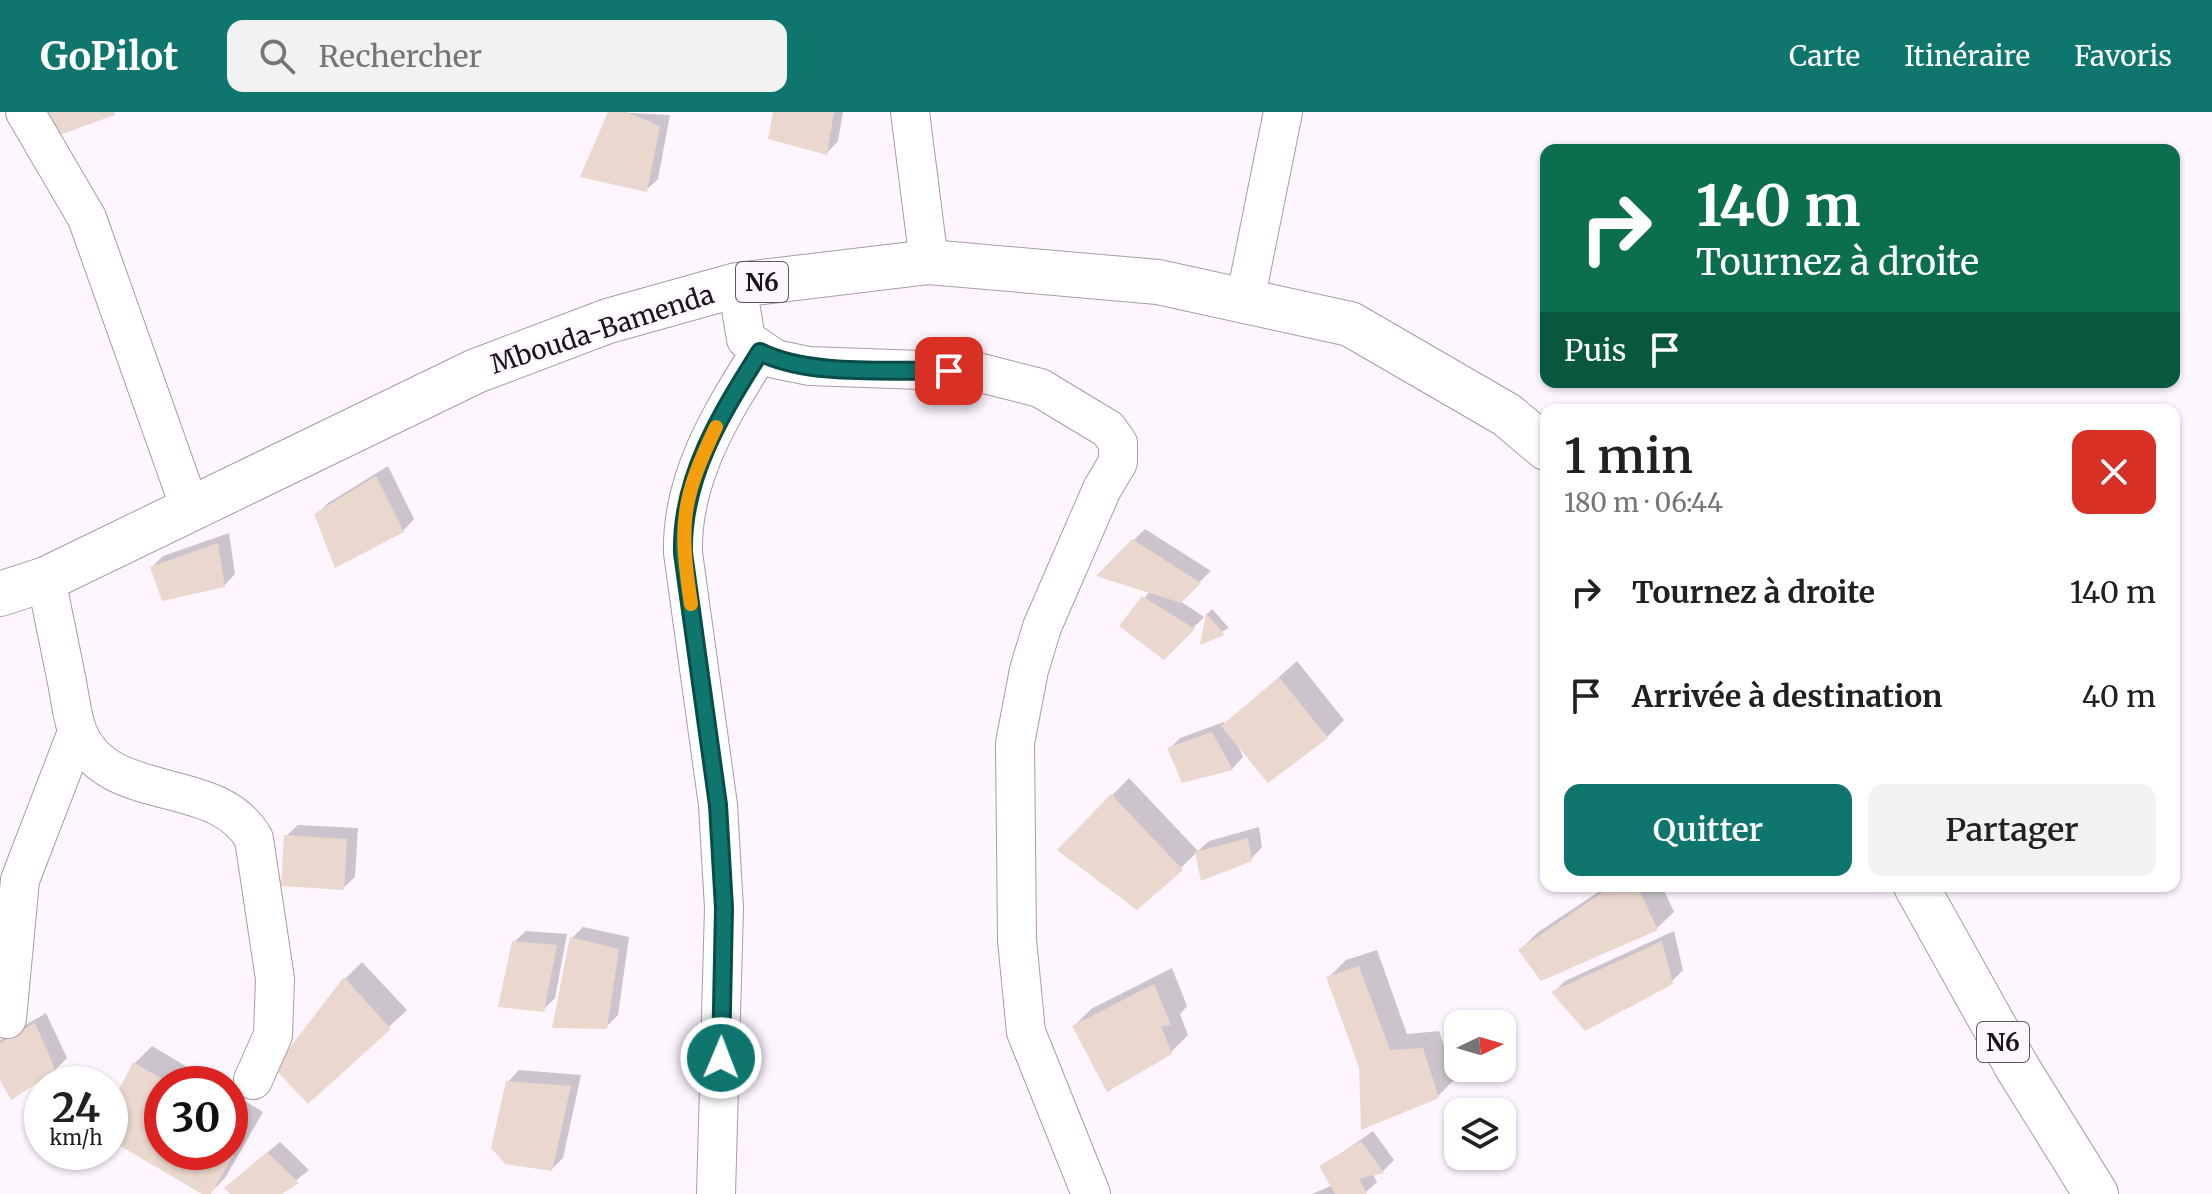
<!DOCTYPE html>
<html lang="fr">
<head>
<meta charset="utf-8">
<style>
	:root { --surface:#fff; --page:#f2f2f2; --text:#202124; --muted:#757577; --accent:#0f766e }
	body { margin:0; font-family:Merriweather,serif; background:var(--page); color:var(--text); height:100vh; display:flex; flex-direction:column; font-size:30px; white-space:nowrap }
	* { box-sizing:border-box; margin:0 }
	p { font-size:26px; color:var(--muted) }
	.icon { flex:none; width:44px; height:44px; fill:none; stroke:currentColor; stroke-width:2; stroke-linecap:round; stroke-linejoin:round }
	.map { position:relative; flex:1; overflow:hidden }
	.sheet { position:absolute; left:1540px; top:292px; width:640px; height:488px; display:flex; flex-direction:column; background:var(--surface); border-radius:16px; box-shadow:0 2px 6px #0004 }
	.sheet>* { flex:none }
	.guide { position:absolute; left:1540px; top:32px; width:640px; height:244px; border-radius:16px; box-shadow:0 2px 6px #0004; background:#0b6e4f; color:#fff; overflow:hidden }
	.needle { width:52px; rotate:85deg }
	.fabs { position:absolute; left:1444px; top:898px; display:grid; gap:16px }
	.fabs a { display:grid; place-items:center; width:72px; height:72px; border-radius:16px; background:var(--surface); box-shadow:0 2px 6px #0004; font-size:40px }
	.speed { position:absolute; left:24px; top:954px; display:flex; gap:16px; font-size:40px; font-weight:700; text-align:center }
	.speed>* { display:grid; place-content:center; width:104px; height:104px; border-radius:50%; background:var(--surface); box-shadow:0 2px 6px #0004; line-height:1 }
	.speed small { font-size:20px; font-weight:400 }
	.speed .limit { border:12px solid #d22; background:#fff; color:#111 }
	.pin { position:absolute; display:grid; place-items:center; width:68px; height:68px; color:#fff; margin:-34px; border-radius:16px; box-shadow:0 4px 12px #0006 }
	.me { position:absolute; width:88px; margin:-44px; rotate:1deg; stroke-linejoin:round; filter:drop-shadow(0 0 6px #0008) }
	.turn { display:flex; align-items:center; gap:28px; height:168px; padding:0 24px; font-size:36px }
	.turn .icon { width:104px; height:104px; stroke-width:2.5 }
	.turn b { display:block; font-size:56px; line-height:68px }
	.then { display:flex; align-items:center; height:76px; padding:0 24px; background:#0003; gap:16px; font-size:30px }
	.round { display:grid; place-items:center; flex:none; width:84px; height:84px; border-radius:16px; background:var(--page) }
	.head { display:flex; align-items:center; justify-content:space-between; height:136px; padding:0 24px }
	h1 { font-size:48px; font-weight:600; line-height:60px }
	.action { display:flex; gap:16px; margin-top:auto; padding:16px 24px }
	.action a { flex:1; height:92px; border-radius:16px; background:var(--accent); color:#fff; font-size:32px; font-weight:600; line-height:92px; text-align:center }
	.action a+a { background:var(--page); color:var(--text) }
	ul { padding:0; list-style:none }
	li { display:flex; align-items:center; gap:24px; height:104px; padding:0 24px }
	li div { flex:1 }
	li b { display:block; font-size:30px }
	li em { font-style:normal }
	header { display:flex; align-items:center; gap:48px; box-sizing:border-box; height:112px; padding:0 40px; background:var(--accent); color:#fff }
	header strong { font-size:38px }
	nav { display:flex; gap:44px; margin-inline-start:auto; font-size:28px }
	.search { width:560px; height:72px; background:var(--page); display:flex; align-items:center; gap:20px; box-sizing:border-box; padding:0 28px; border-radius:16px; color:var(--muted); font-size:30px }
	.map>svg:first-child { display:block }
	.shadow { fill:#0003 }
	.building { fill:#ead8ce }
	.lines { fill:none; stroke-linecap:round; stroke-linejoin:round }
	.minor-casing { stroke:#a89ba9; stroke-width:40 }
	.trunk-casing { stroke:#a89ba9; stroke-width:46 }
	.minor { stroke:#fff; stroke-width:38 }
	.trunk { stroke:#fff; stroke-width:44 }
	.route-casing { stroke:#0a4d48; stroke-width:20 }
	.route { stroke:#0f766e; stroke-width:14 }
	.slow { stroke:#f59e0b; stroke-width:14 }
	.labels { text-anchor:middle; dominant-baseline:central; stroke-width:6; stroke-linejoin:round; paint-order:stroke }
	.shield { fill:#fef6ff; stroke:#5e585f; stroke-width:2 }
	.shield-label { font-size:24px; font-weight:bold; fill:#1a151a }
	.street-label { font-size:26px; fill:#1a151a; stroke:#fef6ff }
</style>
</head>
<body>
<header>
<strong>GoPilot</strong>
<div class="search"><svg class="icon" aria-label="search" viewBox="0 0 24 24"><circle cx="10" cy="10" r="6"/><path d="M15 15l6 6"/></svg>Rechercher</div>
<nav><a>Carte</a><a>Itinéraire</a><a>Favoris</a></nav>
</header>
<div class="map">
<svg width="2212" height="1082" viewBox="0 0 2212 1082">
	<rect width="100%" height="100%" fill="#fef6ff"/>
	<g class="shadow">
		<polygon points="610,0 670,3 658,67 646,78"/>
		<polygon points="775,0 843,0 838,29 827,41"/>
		<polygon points="388,354 414,407 403,419 316,403 328,391"/>
		<polygon points="1145,417 1211,459 1180,489 1204,505 1164,545 1122,514 1150,479 1099,463"/>
		<polygon points="229,421 235,462 224,474 152,455 163,444"/>
		<polygon points="1212,497 1229,516 1203,530 1207,502"/>
		<polygon points="1297,549 1344,608 1327,625 1237,631 1243,645 1232,657 1169,637 1180,626 1224,610 1225,613"/>
		<polygon points="1129,666 1198,739 1209,729 1259,715 1262,735 1251,747 1197,740 1181,756 1060,737"/>
		<polygon points="298,713 358,716 355,765 343,776 286,724"/>
		<polygon points="1607,774 1662,774 1674,800 1657,816 1542,866 1520,838 1537,821"/>
		<polygon points="583,815 629,825 618,903 606,915 572,826"/>
		<polygon points="526,819 567,822 555,886 543,898 514,830"/>
		<polygon points="1674,819 1683,858 1671,870 1554,880 1565,869"/>
		<polygon points="1377,838 1407,922 1439,919 1455,967 1438,984 1361,954 1329,865 1346,848"/>
		<polygon points="362,850 407,898 309,989 345,867"/>
		<polygon points="1172,856 1187,894 1180,902 1188,923 1170,941 1074,914 1091,897"/>
		<polygon points="46,901 67,946 55,958 0,964 0,928"/>
		<polygon points="152,934 216,972 162,972 162,1040 230,1040 230,980 263,1000 225,1066 209,1082 110,1026 110,999 135,951"/>
		<polygon points="519,958 581,963 563,1046 552,1057 508,970"/>
		<polygon points="1373,1019 1394,1048 1383,1059 1373,1062 1377,1070 1364,1082 1312,1082 1333,1073 1322,1055"/>
		<polygon points="280,1030 309,1058 279,1082 232,1082 238,1065"/>
	</g>
	<g class="building">
		<polygon points="45,0 115,0 115,3 54,25"/>
		<polygon points="608,0 626,0 660,14 647,80 580,65"/>
		<polygon points="773,0 834,0 827,43 768,27"/>
		<polygon points="376,364 404,420 335,456 314,402"/>
		<polygon points="1132,427 1201,471 1181,491 1096,464"/>
		<polygon points="218,431 225,475 162,489 150,455"/>
		<polygon points="1142,484 1195,517 1164,548 1119,514"/>
		<polygon points="1206,501 1225,523 1200,533"/>
		<polygon points="1279,565 1328,626 1268,671 1221,614"/>
		<polygon points="1212,620 1233,658 1182,671 1167,636"/>
		<polygon points="1111,682 1183,758 1137,798 1057,738"/>
		<polygon points="284,723 347,727 344,778 281,774"/>
		<polygon points="1248,726 1252,749 1201,769 1195,740"/>
		<polygon points="1612,774 1637,774 1658,818 1541,869 1518,838"/>
		<polygon points="570,825 619,837 607,917 552,916"/>
		<polygon points="512,829 557,833 544,900 498,895"/>
		<polygon points="1662,829 1673,872 1585,919 1551,880"/>
		<polygon points="1359,854 1390,938 1423,936 1439,986 1361,1018 1359,955 1326,865"/>
		<polygon points="344,865 391,917 308,992 274,956"/>
		<polygon points="1154,872 1171,913 1161,914 1172,942 1107,980 1072,914"/>
		<polygon points="35,911 56,959 11,988 0,968 0,931"/>
		<polygon points="133,950 171,972 162,972 162,1040 230,1040 230,1007 248,1018 211,1082 202,1082 110,1028 110,995"/>
		<polygon points="506,969 571,974 552,1059 505,1052 491,1036"/>
		<polygon points="1361,1029 1384,1061 1359,1067 1367,1082 1335,1082 1319,1054"/>
		<polygon points="267,1040 299,1071 282,1082 230,1082 224,1076"/>
	</g>
	<g class="lines">
		<g class="minor-casing">
			<g id="minor">
				<polyline points="25,0 87,106 190,396"/>
				<polyline points="910,0 929,150"/>
				<polyline points="737,173 746,227 775,247 809,254 977,260 1040,276 1108,317 1118,331 1118,350 1102,377 1042,515 1029,558 1015,631 1017,828 1026,920 1091,1082"/>
				<polyline points="1245,189 1283,0"/>
				<path d="M 46,467 C 53,501 60,536 67,570 C 70,586 72,604 77,618 C 106,695 217,660 254,727 L 275,867 L 273,923 L 253,968"/>
				<polyline points="7,907 20,768 77,620"/>
				<path d="M 716,1082 L 724,796 L 718,693 L 683,441 C 681,366 721,302 760,240"/>
			</g>
		</g>
		<g class="trunk-casing">
			<g id="trunk">
				<polyline points="0,482 46,467 476,259 608,209 737,173 929,150 1158,170 1350,212 1507,303 1546,336"/>
				<polyline points="1916,774 2017,955 2096,1082"/>
			</g>
		</g>
		<use href="#minor" class="minor"/>
		<use href="#trunk" class="trunk"/>
	</g>
	<g class="lines">
		<g class="route-casing">
			<path id="route" d="M 721,946 L 724,796 L 718,693 L 683,441 C 681,366 721,302 760,240 C 810,265 892,257 949,259"/>
		</g>
		<use href="#route" class="route"/>
		<path class="slow" d="M 691,492 C 679,412 681,388 716,315"/>
	</g>
	<g class="labels">
		<g class="shield">
			<rect x="736" y="150" width="52" height="40" rx="6"/>
			<rect x="1977" y="910" width="52" height="40" rx="6"/>
		</g>
		<g class="shield-label">
			<text x="762" y="170">N6</text>
			<text x="2003" y="930">N6</text>
		</g>
		<g class="street-label">
			<text transform="translate(602 217) rotate(-18)">Mbouda-Bamenda</text>
		</g>
	</g>
</svg>
<div class="fabs">
<a><svg class="needle" viewBox="-14 -14 28 28"><path d="M0-13l5 13h-10z" fill="#e53935"/><path d="M0 13l5-13h-10z" fill="#757577"/></svg></a>
<a><svg class="icon" aria-label="layers" viewBox="0 0 24 24"><path d="M12 4l9 5-9 5-9-5zM3 14l9 5 9-5"/></svg></a>
</div>
<div class="speed"><div>24<small>km/h</small></div><div class="limit">30</div></div>
<div class="pin" style="left:949px;top:259px;background:#d93025"><svg class="icon" aria-label="arrive" viewBox="0 0 24 24"><path d="M6 21V4h12l-3 4 3 4H6"/></svg></div>
<svg class="me" style="left:721px;top:946px" viewBox="-20 -20 40 40"><circle r="17" fill="#0f766e" stroke="#fff" stroke-width="3"/><path d="M0-11L8 9 0 5-8 9z" fill="#fff"/></svg>
<div class="guide">
<div class="turn"><svg class="icon" aria-label="right" viewBox="0 0 24 24"><path d="M7 20v-9h11M14 6l5 5-5 5"/></svg><div><b>140 m</b>Tournez à droite</div></div>
<div class="then">Puis<svg class="icon" aria-label="arrive" viewBox="0 0 24 24"><path d="M6 21V4h12l-3 4 3 4H6"/></svg></div>
</div>
<section class="sheet">
<div class="head"><div><h1>1 min</h1><p>180 m · 06:44</p></div><a class="round" style="background:#d93025;color:#fff"><svg class="icon" aria-label="close" viewBox="0 0 24 24"><path d="M6 6l12 12M18 6L6 18"/></svg></a></div>
<ul>
<li><svg class="icon" aria-label="right" viewBox="0 0 24 24"><path d="M7 20v-9h11M14 6l5 5-5 5"/></svg><div><b>Tournez à droite</b></div><em>140 m</em></li>
<li><svg class="icon" aria-label="arrive" viewBox="0 0 24 24"><path d="M6 21V4h12l-3 4 3 4H6"/></svg><div><b>Arrivée à destination</b></div><em>40 m</em></li>
</ul>
<div class="action"><a>Quitter</a><a>Partager</a></div>
</section>
</div>
</body>
</html>
